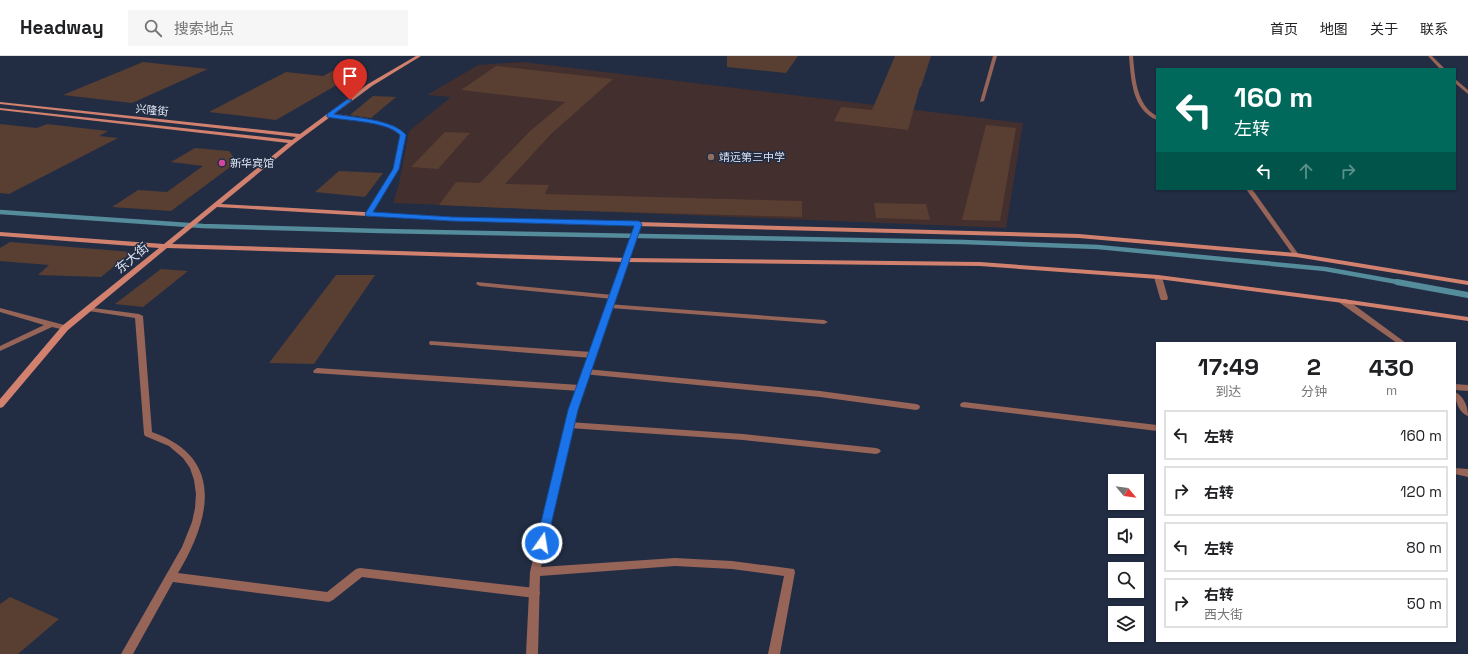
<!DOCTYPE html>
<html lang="zh">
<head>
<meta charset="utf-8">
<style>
	:root { --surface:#fff; --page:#f6f6f6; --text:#202124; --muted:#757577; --line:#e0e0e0 }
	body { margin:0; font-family:"Space Grotesk","Noto Sans SC",sans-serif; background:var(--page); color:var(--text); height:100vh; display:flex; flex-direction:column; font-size:15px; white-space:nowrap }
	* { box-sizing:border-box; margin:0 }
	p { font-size:13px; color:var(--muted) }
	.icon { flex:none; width:22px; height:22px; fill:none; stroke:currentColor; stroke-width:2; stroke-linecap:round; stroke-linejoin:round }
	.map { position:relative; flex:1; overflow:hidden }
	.side { position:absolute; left:1156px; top:286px; width:300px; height:300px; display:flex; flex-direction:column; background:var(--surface); border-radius:0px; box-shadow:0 1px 3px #0004 }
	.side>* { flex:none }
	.top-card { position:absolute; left:1156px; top:12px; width:300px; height:122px; border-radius:0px; box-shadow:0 1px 3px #0004; background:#00695c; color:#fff; overflow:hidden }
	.needle { width:26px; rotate:119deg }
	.buttons { position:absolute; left:1108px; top:418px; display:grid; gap:8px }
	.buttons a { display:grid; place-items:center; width:36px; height:36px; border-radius:0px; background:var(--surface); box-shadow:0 1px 3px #0004; font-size:20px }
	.pin { position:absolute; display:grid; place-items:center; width:34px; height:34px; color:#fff; margin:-41px -17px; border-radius:50% 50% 50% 0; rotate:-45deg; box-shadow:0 0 4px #0007 }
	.pin .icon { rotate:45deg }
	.me { position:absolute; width:44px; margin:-22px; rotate:13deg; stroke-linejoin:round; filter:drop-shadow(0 0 3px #0008) }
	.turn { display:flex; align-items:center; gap:14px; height:84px; padding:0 12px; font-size:18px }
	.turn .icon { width:52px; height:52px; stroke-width:2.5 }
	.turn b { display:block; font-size:28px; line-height:34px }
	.lanes { display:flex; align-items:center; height:38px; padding:0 12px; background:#0003; justify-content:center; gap:20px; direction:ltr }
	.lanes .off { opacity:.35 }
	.eta { display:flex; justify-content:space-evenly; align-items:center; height:68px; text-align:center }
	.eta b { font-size:24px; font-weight:800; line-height:28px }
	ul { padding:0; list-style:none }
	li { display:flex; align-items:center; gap:12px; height:50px; margin:0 8px 6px; padding:0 4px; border:2px solid var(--line); border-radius:0px }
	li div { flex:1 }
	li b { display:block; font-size:15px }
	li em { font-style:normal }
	header { display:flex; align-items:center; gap:24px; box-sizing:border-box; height:56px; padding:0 20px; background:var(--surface); border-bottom:1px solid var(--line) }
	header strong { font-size:19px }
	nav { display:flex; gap:22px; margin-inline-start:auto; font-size:14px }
	.search { width:280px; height:36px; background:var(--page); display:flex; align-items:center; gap:10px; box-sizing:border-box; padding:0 14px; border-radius:0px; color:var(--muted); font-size:15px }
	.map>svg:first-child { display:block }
	.education { fill:#432f2d }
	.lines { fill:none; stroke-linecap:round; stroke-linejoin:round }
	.stream-far1 { stroke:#548c9b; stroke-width:4.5 }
	.stream { stroke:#548c9b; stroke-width:6 }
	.building { fill:#593e32 }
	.lane { fill:#976458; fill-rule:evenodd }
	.street { fill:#976458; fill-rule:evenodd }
	.secondary { fill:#d2816e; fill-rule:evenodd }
	.route { fill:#1a73e8; stroke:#114b97 }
	.education-dot { fill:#8d6e63; stroke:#222d44; stroke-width:1.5 }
	.hotel-dot { fill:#d1479c; stroke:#222d44; stroke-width:1.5 }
	.labels { text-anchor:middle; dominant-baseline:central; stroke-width:3; stroke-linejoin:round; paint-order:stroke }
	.far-street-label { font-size:11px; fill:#dfe6f5; stroke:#222d44 }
	.far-poi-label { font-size:11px; fill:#dfe6f5; stroke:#222d44; text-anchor:start }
	.street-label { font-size:13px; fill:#dfe6f5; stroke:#222d44 }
</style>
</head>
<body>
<header>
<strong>Headway</strong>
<div class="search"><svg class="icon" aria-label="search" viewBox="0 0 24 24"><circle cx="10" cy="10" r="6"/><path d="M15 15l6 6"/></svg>搜索地点</div>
<nav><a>首页</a><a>地图</a><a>关于</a><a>联系</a></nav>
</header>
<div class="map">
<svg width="1468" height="598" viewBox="0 0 1468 598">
	<rect width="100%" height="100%" fill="#222d44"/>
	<polygon class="education" points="523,6 1023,67 1006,172 393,147 399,128 409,75 451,41 427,39 478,9"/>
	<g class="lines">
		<polyline class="stream-far1" points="0,156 203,170 381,175 963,186 1098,191 1325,213 1403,227"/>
		<polyline class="stream" points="1397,226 1468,239"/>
	</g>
	<g class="building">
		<polygon points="727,0 798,0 786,17 727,11"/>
		<polygon points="895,0 931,0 921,31 920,31 908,74 834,65 841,51 872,54"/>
		<polygon points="354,3 361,15 276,64 209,56 286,16 323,20"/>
		<polygon points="143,6 208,13 132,47 63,39"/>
		<polygon points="496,10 613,23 551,78 505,128 549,129 545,138 802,145 802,161 551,154 439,149 456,126 480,127 530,75 565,46 461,34"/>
		<polygon points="373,40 396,41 371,62 350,59"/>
		<polygon points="0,68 37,72 47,68 108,75 99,80 118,82 9,138 0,137"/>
		<polygon points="986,69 1016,72 1000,165 962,164"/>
		<polygon points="445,76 470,77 438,113 411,111"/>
		<polygon points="195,92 229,95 237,106 171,155 112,151 138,134 167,136 203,110 171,106"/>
		<polygon points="339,115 383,117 365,141 315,136"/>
		<polygon points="874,147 926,148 930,164 876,162"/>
		<polygon points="10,186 132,196 101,221 38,219 49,209 0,205 0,192"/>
		<polygon points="161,213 188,215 143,251 115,248"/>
		<polygon points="336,219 375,219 314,308 269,307"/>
		<polygon points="10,541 59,563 18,598 0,598 0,548"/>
	</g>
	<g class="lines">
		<g class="lane">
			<polygon points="1158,219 1162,221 1168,242 1167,244 1161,244 1160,242 1154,221"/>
			<polygon points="477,226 613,239 617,241 613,243 480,230 476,228"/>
			<polygon points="607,248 824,264 828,266 824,268 610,252 606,250"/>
			<path d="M 86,251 L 139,258 L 143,260 L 152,376 C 226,402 210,464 178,517 L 327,536 L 356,513 L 360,512 L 535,532 L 539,534 L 540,537 L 539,540 L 535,542 L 362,521 L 333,544 L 329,546 L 173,526 L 133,598 L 121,598 L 182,491 L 192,466 L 195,452 L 196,438 L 194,424 L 190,412 L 183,402 L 169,390 L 145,380 L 144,378 L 135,262 L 89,255 L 85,253 Z"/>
			<polygon points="430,285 592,296 596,299 592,302 433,289 430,289 429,287"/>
			<polygon points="317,312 580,329 584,332 580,335 314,317 313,315"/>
			<polygon points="586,313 820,335 916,348 919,349 920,351 919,353 916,354 820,341 583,318 582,316 583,314"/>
			<polygon points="1455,328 1468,329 1468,335 1455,334"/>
			<polygon points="964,346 1157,369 1157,375 961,351 960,349 961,347"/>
			<polygon points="569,366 743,378 876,392 879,393 881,395 879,397 876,398 743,384 569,372 566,371 565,369 566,367"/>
			<polygon points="1455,412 1468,413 1468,421 1455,418"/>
		</g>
		<g class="street">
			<polygon points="993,0 997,0 984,45 980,46"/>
			<path d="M 1129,0 L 1133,0 C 1135,21 1136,49 1157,60 L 1157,64 C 1132,54 1131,23 1129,0 Z"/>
			<polygon points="1428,0 1432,0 1445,13 1440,13"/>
			<polygon points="1455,23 1468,34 1468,38 1455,27"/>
			<path d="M 329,57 C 351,61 390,62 406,79 L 399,113 L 370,159 L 368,160 L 365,158 L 393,113 L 400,79 C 381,63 351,65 327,60 L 326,59 Z"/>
			<polygon points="1246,133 1252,133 1299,199 1298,200 1294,200"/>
			<polygon points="639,166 642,168 577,354 541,511 675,502 732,505 794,513 795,516 780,598 768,598 784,520 732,513 675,510 540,520 538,598 526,598 530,516 569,354 636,168"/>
			<polygon points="1340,243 1346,243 1406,287 1397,287 1340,247 1339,245"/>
			<polygon points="0,252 68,270 69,272 65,274 52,271 0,295 0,290 44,269 0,256"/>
			<path d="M 1455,336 C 1464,340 1468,351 1468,360 C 1459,357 1455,345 1455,336 Z"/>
		</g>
		<polygon class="secondary" points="416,0 421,0 372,30 295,87 221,148 452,161 1079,178 1296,197 1468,225 1468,229 1296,201 1079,182 452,165 217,151 172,188 626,202 980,206 1158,219 1343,243 1468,261 1468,265 1343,247 1158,223 980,210 626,206 167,192 68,274 3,351 0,352 0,343 62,270 159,192 0,180 0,176 164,188 288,87 0,54 0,52 292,84 296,81 0,48 0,46 300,78 368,28"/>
	</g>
	<path class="route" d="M 348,43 L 352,44 L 334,58 C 354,62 393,63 406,79 L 399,113 L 373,156 L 452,161 L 639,165 L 642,168 L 578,354 L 546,490 L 542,492 L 538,490 L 536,487 L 568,354 L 634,170 L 452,165 L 366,160 L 365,158 L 393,113 L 400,79 C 387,65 346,65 327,61 L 327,58 Z"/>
	<circle class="education-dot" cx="711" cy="101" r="4"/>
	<circle class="hotel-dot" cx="222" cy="107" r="4"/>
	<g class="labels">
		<g class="far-street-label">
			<text transform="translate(152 54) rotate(6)">兴隆街</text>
		</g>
		<g class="far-poi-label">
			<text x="719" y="101">靖远第三中学</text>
			<text x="230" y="107">新华宾馆</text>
		</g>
		<g class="street-label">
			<text transform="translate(132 202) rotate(-40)">东大街</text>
		</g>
	</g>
</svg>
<div class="buttons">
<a><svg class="needle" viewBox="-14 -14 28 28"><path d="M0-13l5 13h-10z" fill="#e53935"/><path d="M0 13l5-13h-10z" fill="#757577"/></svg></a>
<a><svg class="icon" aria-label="sound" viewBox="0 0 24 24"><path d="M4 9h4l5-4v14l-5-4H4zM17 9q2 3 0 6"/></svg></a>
<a><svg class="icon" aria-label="search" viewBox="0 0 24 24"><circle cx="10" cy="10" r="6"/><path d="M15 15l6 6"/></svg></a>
<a><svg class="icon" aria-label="layers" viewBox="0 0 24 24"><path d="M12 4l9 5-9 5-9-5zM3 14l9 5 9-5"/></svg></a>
</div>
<div class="pin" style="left:350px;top:44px;background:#d93025"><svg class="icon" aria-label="arrive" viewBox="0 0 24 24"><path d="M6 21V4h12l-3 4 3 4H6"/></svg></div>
<svg class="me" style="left:542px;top:487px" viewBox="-20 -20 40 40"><circle r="17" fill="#1a73e8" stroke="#fff" stroke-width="3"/><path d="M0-11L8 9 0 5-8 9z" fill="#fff"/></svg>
<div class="top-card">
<div class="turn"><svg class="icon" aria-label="left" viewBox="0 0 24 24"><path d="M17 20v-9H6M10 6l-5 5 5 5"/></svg><div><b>160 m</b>左转</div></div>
<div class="lanes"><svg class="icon" aria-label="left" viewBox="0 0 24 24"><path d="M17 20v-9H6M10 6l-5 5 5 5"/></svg><svg class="icon off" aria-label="ahead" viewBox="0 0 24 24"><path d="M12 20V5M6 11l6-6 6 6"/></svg><svg class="icon off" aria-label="right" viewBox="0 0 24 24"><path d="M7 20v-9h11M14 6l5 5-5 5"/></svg></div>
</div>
<section class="side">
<div class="eta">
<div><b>17:49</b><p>到达</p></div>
<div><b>2</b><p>分钟</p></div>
<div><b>430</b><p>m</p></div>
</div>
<ul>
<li><svg class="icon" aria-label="left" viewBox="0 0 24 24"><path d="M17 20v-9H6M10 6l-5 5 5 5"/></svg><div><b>左转</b></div><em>160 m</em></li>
<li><svg class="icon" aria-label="right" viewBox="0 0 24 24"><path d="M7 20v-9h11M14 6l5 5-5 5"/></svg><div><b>右转</b></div><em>120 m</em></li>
<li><svg class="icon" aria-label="left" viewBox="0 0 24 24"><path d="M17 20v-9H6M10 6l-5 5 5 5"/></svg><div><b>左转</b></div><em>80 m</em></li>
<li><svg class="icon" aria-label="right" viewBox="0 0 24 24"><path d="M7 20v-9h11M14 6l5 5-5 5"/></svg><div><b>右转</b><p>西大街</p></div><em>50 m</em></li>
</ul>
</section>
</div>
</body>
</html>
